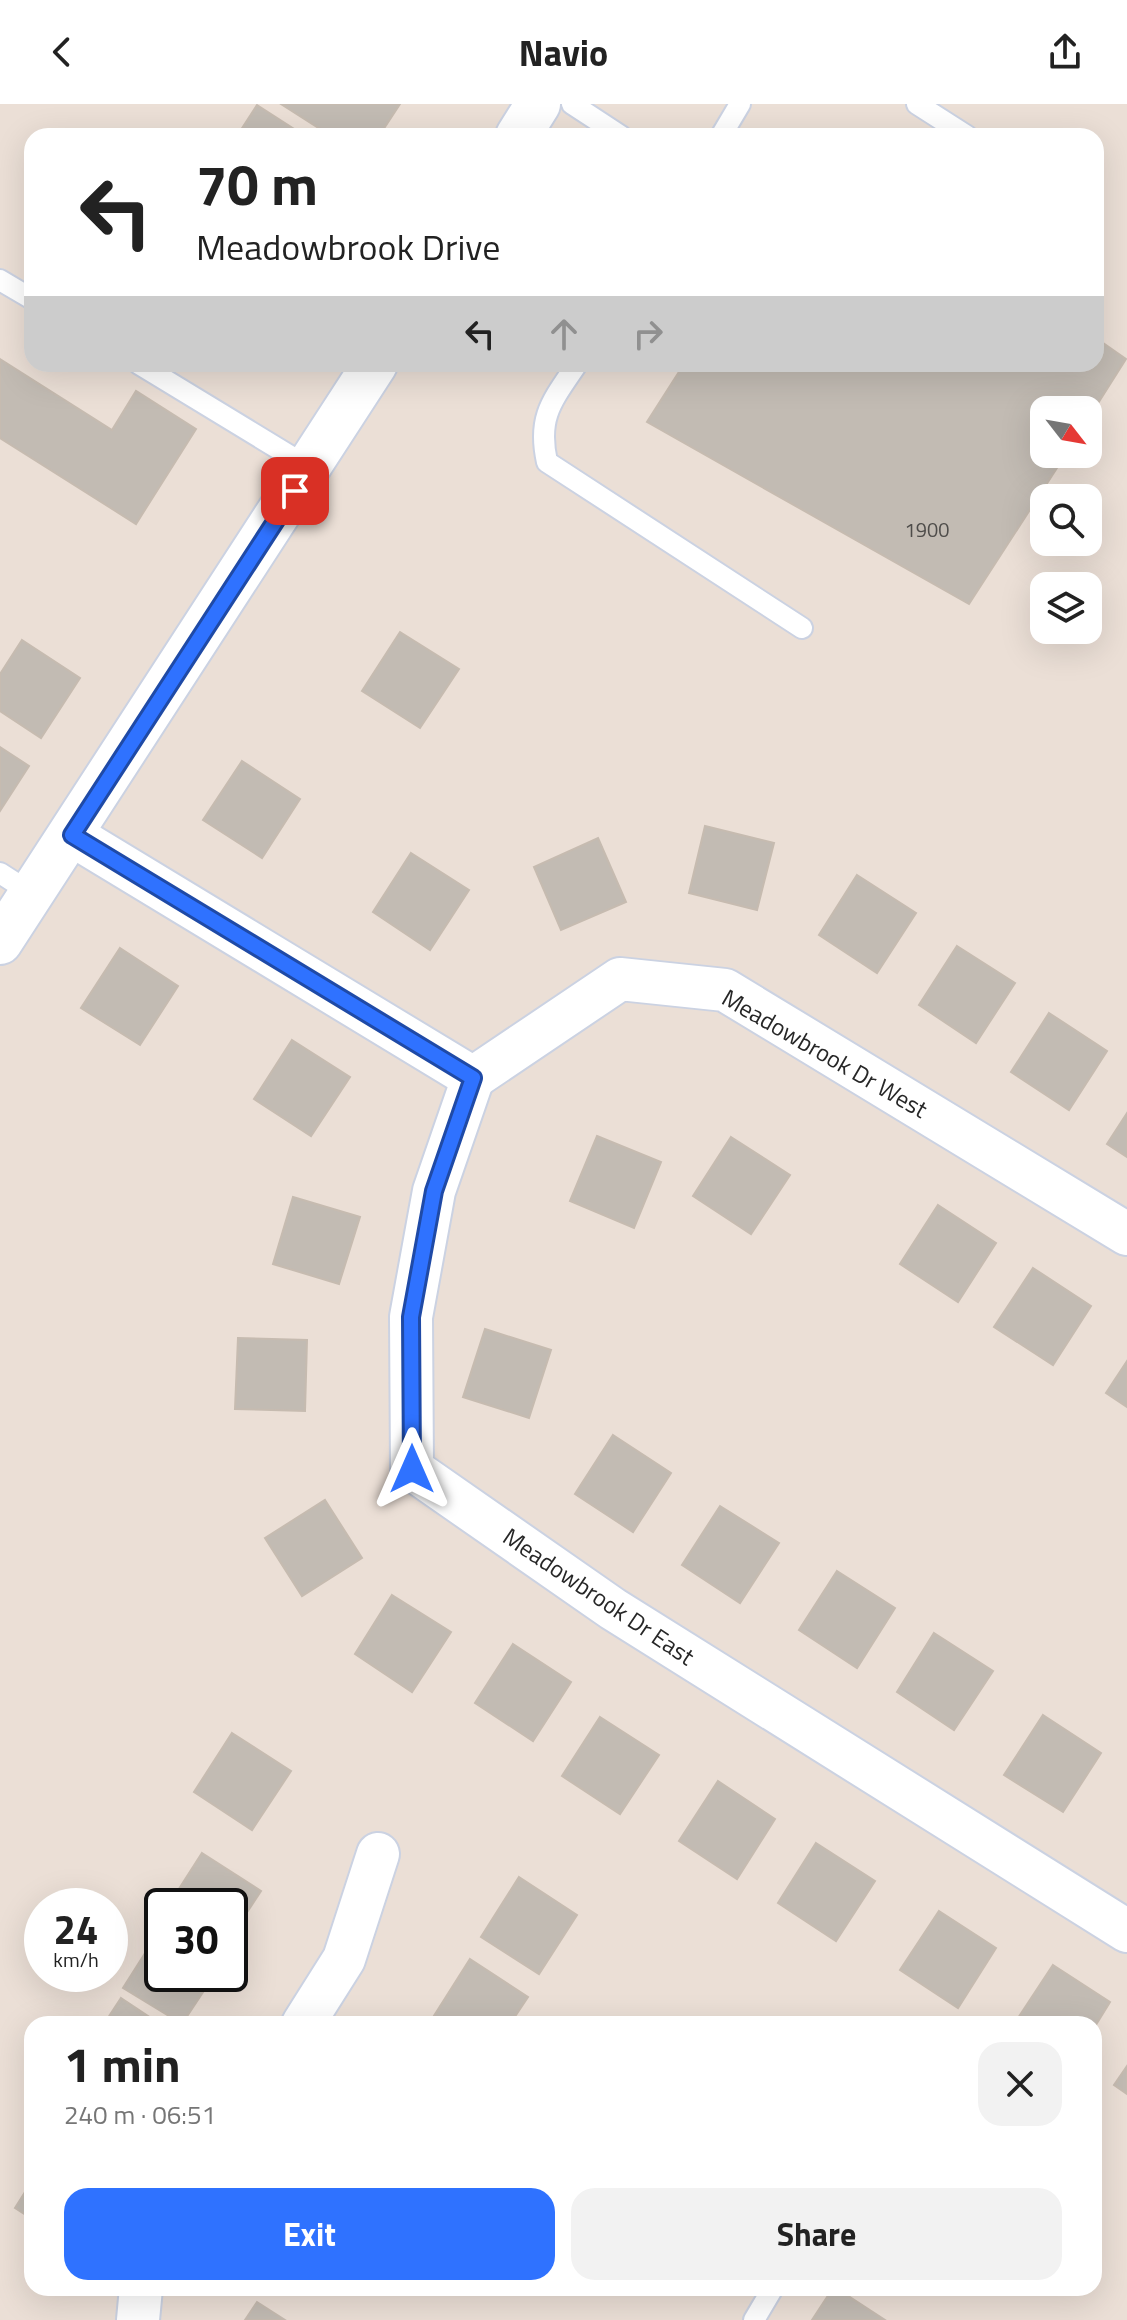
<!DOCTYPE html>
<html lang="en">
<head>
<meta charset="utf-8">
<style>
	:root { --surface:#fff; --page:#f2f2f2; --text:#222; --muted:#767676; --accent:#2f72ff }
	body { margin:0; font-family:"Titillium Web",sans-serif; background:var(--page); color:var(--text); height:100vh; display:flex; flex-direction:column; font-size:30px; white-space:nowrap }
	* { box-sizing:border-box; margin:0 }
	p { font-size:26px; color:var(--muted) }
	.icon { flex:none; width:44px; height:44px; fill:none; stroke:currentColor; stroke-width:2; stroke-linecap:round; stroke-linejoin:round }
	.map { position:relative; flex:1; overflow:hidden }
	.drawer { position:absolute; left:24px; top:1912px; width:1078px; height:280px; display:flex; flex-direction:column; background:var(--surface); border-radius:24px; box-shadow:0 8px 32px #0002 }
	.drawer>* { flex:none }
	.guide { position:absolute; left:24px; top:24px; width:1080px; height:244px; border-radius:24px; box-shadow:0 8px 32px #0002; background:#fff; color:var(--text); overflow:hidden }
	.needle { width:52px; rotate:121deg }
	.tools { position:absolute; left:1030px; top:292px; display:grid; gap:16px }
	.tools a { display:grid; place-items:center; width:72px; height:72px; border-radius:16px; background:var(--surface); box-shadow:0 8px 32px #0002; font-size:40px }
	.speed { position:absolute; left:24px; top:1784px; display:flex; gap:16px; font-size:40px; font-weight:700; text-align:center }
	.speed>* { display:grid; place-content:center; width:104px; height:104px; border-radius:50%; background:var(--surface); box-shadow:0 8px 32px #0002; line-height:1 }
	.speed small { font-size:20px; font-weight:400 }
	.speed .limit { border:4px solid #111; border-radius:12px; background:#fff; color:#111 }
	.pin { position:absolute; display:grid; place-items:center; width:68px; height:68px; color:#fff; margin:-34px; border-radius:16px; box-shadow:0 4px 12px #0006 }
	.me { position:absolute; width:88px; margin:-44px; rotate:0deg; stroke-linejoin:round; filter:drop-shadow(0 0 6px #0008) }
	.turn { display:flex; align-items:center; gap:28px; height:168px; padding:0 40px; font-size:36px }
	.turn .icon { width:104px; height:104px; stroke-width:2.5 }
	.turn b { display:block; font-size:56px; line-height:68px }
	.lanes { display:flex; align-items:center; height:76px; padding:0 40px; background:#0003; justify-content:center; gap:40px; direction:ltr }
	.lanes .off { opacity:.35 }
	.round { display:grid; place-items:center; flex:none; width:84px; height:84px; border-radius:24px; background:var(--page) }
	.headline { display:flex; align-items:center; justify-content:space-between; height:136px; padding:0 40px }
	h1 { font-size:48px; font-weight:700; line-height:60px }
	.primary-button { display:flex; gap:16px; margin-top:auto; padding:16px 40px }
	.primary-button a { flex:1; height:92px; border-radius:24px; background:var(--accent); color:#fff; font-size:32px; font-weight:700; line-height:92px; text-align:center }
	.primary-button a+a { background:var(--page); color:var(--text) }
	header { display:flex; justify-content:space-between; align-items:center; height:104px; padding:0 40px; background:var(--surface); font-size:36px; font-weight:700 }
	.map>svg:first-child { display:block }
	.building { fill:#c2bbb3; stroke:#c6bbb0; stroke-width:2 }
	.lines { fill:none; stroke-linecap:round; stroke-linejoin:round }
	.lane-casing { stroke:#cbd2e2; stroke-width:24 }
	.street-casing { stroke:#cbd2e2; stroke-width:46 }
	.secondary-casing { stroke:#cbd2e2; stroke-width:48 }
	.lane { stroke:#fff; stroke-width:20 }
	.street { stroke:#fff; stroke-width:42 }
	.secondary { stroke:#fff; stroke-width:44 }
	.route-casing { stroke:#1f4aa6; stroke-width:20 }
	.route { stroke:#2f72ff; stroke-width:14 }
	.labels { text-anchor:middle; dominant-baseline:central; stroke-width:8; stroke-linejoin:round; paint-order:stroke }
	.number-label { font-size:20px; fill:#4e4c4a }
	.street-label { font-size:24px; fill:#272727; stroke:#fff }
</style>
</head>
<body>
<header><svg class="icon" aria-label="back" viewBox="0 0 24 24"><path d="M15 5l-7 7 7 7"/></svg>Navio<svg class="icon" aria-label="share" viewBox="0 0 24 24"><path d="M12 15V3M7 8l5-5 5 5M5 13v7h14v-7"/></svg></header>
<div class="map">
<svg width="1127" height="2216" viewBox="0 0 1127 2216">
	<rect width="100%" height="100%" fill="#ebdfd6"/>
	<g class="building">
		<polygon points="281,0 400,0 379,32 331,32"/>
		<polygon points="257,1 305,32 237,32"/>
		<polygon points="1096,234 1126,255 1088,315 1088,306 1044,306 1044,350 1066,350 969,500 647,318 684,260 1096,260"/>
		<polygon points="0,255 112,326 136,287 196,325 136,420 0,334"/>
		<polygon points="400,528 459,565 420,624 362,587"/>
		<polygon points="22,536 80,574 41,634 0,607 0,570"/>
		<polygon points="0,643 29,662 0,707"/>
		<polygon points="242,657 300,695 262,754 203,716"/>
		<polygon points="705,722 774,739 757,806 689,789"/>
		<polygon points="598,734 626,798 561,826 534,763"/>
		<polygon points="411,749 469,786 430,846 373,808"/>
		<polygon points="857,771 916,809 877,869 819,831"/>
		<polygon points="957,842 1015,879 976,939 919,901"/>
		<polygon points="120,844 178,882 140,941 81,904"/>
		<polygon points="1049,909 1107,947 1069,1006 1011,968"/>
		<polygon points="292,936 350,973 311,1032 254,995"/>
		<polygon points="1127,1009 1127,1053 1107,1040"/>
		<polygon points="597,1032 661,1058 634,1124 570,1097"/>
		<polygon points="731,1033 790,1071 751,1130 693,1092"/>
		<polygon points="293,1093 360,1113 339,1180 273,1160"/>
		<polygon points="938,1101 996,1139 958,1198 900,1160"/>
		<polygon points="1033,1164 1091,1202 1053,1261 994,1223"/>
		<polygon points="485,1225 551,1246 529,1314 463,1293"/>
		<polygon points="238,1234 307,1236 305,1307 235,1305"/>
		<polygon points="1127,1257 1127,1303 1106,1289"/>
		<polygon points="613,1331 671,1369 633,1428 575,1390"/>
		<polygon points="325,1396 362,1454 302,1492 265,1434"/>
		<polygon points="720,1402 779,1439 740,1499 682,1461"/>
		<polygon points="837,1467 895,1504 857,1564 799,1526"/>
		<polygon points="392,1491 451,1528 412,1588 355,1550"/>
		<polygon points="934,1529 993,1567 954,1626 897,1588"/>
		<polygon points="513,1540 571,1578 533,1637 475,1599"/>
		<polygon points="1043,1611 1101,1649 1063,1708 1004,1671"/>
		<polygon points="600,1613 659,1651 620,1710 562,1672"/>
		<polygon points="232,1629 291,1667 252,1726 194,1688"/>
		<polygon points="718,1677 775,1715 737,1775 679,1737"/>
		<polygon points="816,1739 875,1777 836,1837 778,1799"/>
		<polygon points="202,1749 261,1787 230,1834 230,1802 168,1802"/>
		<polygon points="519,1773 577,1811 539,1870 481,1833"/>
		<polygon points="939,1807 996,1844 958,1904 900,1866"/>
		<polygon points="161,1824 162,1870 215,1870 182,1920 123,1884"/>
		<polygon points="470,1855 528,1893 510,1920 440,1920 432,1915"/>
		<polygon points="1053,1861 1110,1898 1094,1924 1094,1920 1014,1920"/>
		<polygon points="121,1894 160,1920 104,1920"/>
		<polygon points="1127,1962 1127,1990 1114,1981"/>
		<polygon points="32,2077 32,2115 15,2104"/>
		<polygon points="833,2184 836,2184 885,2216 812,2216"/>
		<polygon points="257,2198 285,2216 245,2216"/>
	</g>
	<g class="lines">
		<g class="lane-casing">
			<g id="lane">
				<polyline points="572,0 621,32"/>
				<polyline points="917,0 967,32"/>
				<polyline points="721,32 740,0"/>
				<polyline points="0,176 32,195"/>
				<polyline points="139,260 310,364"/>
				<path d="M 577,260 C 552,297 537,313 547,358 L 802,524"/>
				<polyline points="0,769 31,789"/>
				<polyline points="754,2216 773,2184"/>
			</g>
		</g>
		<g class="street-casing">
			<g id="street">
				<polyline points="72,731 473,974"/>
				<polyline points="473,974 434,1087 411,1213 412,1365 613,1505 1127,1827"/>
				<polyline points="473,974 620,875 725,886 1127,1130"/>
				<polyline points="303,1920 344,1855 378,1750"/>
				<polyline points="138,2216 141,2184"/>
			</g>
		</g>
		<g class="secondary-casing">
			<g id="secondary">
				<polyline points="518,32 538,0"/>
				<polyline points="0,838 375,260"/>
			</g>
		</g>
		<use href="#lane" class="lane"/>
		<use href="#street" class="street"/>
		<use href="#secondary" class="secondary"/>
	</g>
	<g class="lines">
		<g class="route-casing">
			<polyline id="route" points="295,387 72,731 473,974 434,1087 411,1213 412,1365"/>
		</g>
		<use href="#route" class="route"/>
	</g>
	<g class="labels">
		<g class="number-label">
			<text x="927" y="425">1900</text>
		</g>
		<g class="street-label">
			<text transform="translate(825 949) rotate(30)">Meadowbrook Dr West</text>
			<text transform="translate(599 1492) rotate(34)">Meadowbrook Dr East</text>
		</g>
	</g>
</svg>
<div class="tools">
<a><svg class="needle" viewBox="-14 -14 28 28"><path d="M0-13l5 13h-10z" fill="#e53935"/><path d="M0 13l5-13h-10z" fill="#767676"/></svg></a>
<a><svg class="icon" aria-label="search" viewBox="0 0 24 24"><circle cx="10" cy="10" r="6"/><path d="M15 15l6 6"/></svg></a>
<a><svg class="icon" aria-label="layers" viewBox="0 0 24 24"><path d="M12 4l9 5-9 5-9-5zM3 14l9 5 9-5"/></svg></a>
</div>
<div class="speed"><div>24<small>km/h</small></div><div class="limit">30</div></div>
<div class="pin" style="left:295px;top:387px;background:#d93025"><svg class="icon" aria-label="arrive" viewBox="0 0 24 24"><path d="M6 21V4h12l-3 4 3 4H6"/></svg></div>
<svg class="me" style="left:412px;top:1365px" viewBox="-20 -20 40 40"><path d="M0-17L14 15 0 8-14 15z" fill="#2f72ff" stroke="#fff" stroke-width="4"/></svg>
<div class="guide">
<div class="turn"><svg class="icon" aria-label="left" viewBox="0 0 24 24"><path d="M17 20v-9H6M10 6l-5 5 5 5"/></svg><div><b>70 m</b>Meadowbrook Drive</div></div>
<div class="lanes"><svg class="icon" aria-label="left" viewBox="0 0 24 24"><path d="M17 20v-9H6M10 6l-5 5 5 5"/></svg><svg class="icon off" aria-label="ahead" viewBox="0 0 24 24"><path d="M12 20V5M6 11l6-6 6 6"/></svg><svg class="icon off" aria-label="right" viewBox="0 0 24 24"><path d="M7 20v-9h11M14 6l5 5-5 5"/></svg></div>
</div>
<section class="drawer">
<div class="headline"><div><h1>1 min</h1><p>240 m · 06:51</p></div><a class="round"><svg class="icon" aria-label="close" viewBox="0 0 24 24"><path d="M6 6l12 12M18 6L6 18"/></svg></a></div>
<div class="primary-button"><a>Exit</a><a>Share</a></div>
</section>
</div>
</body>
</html>
